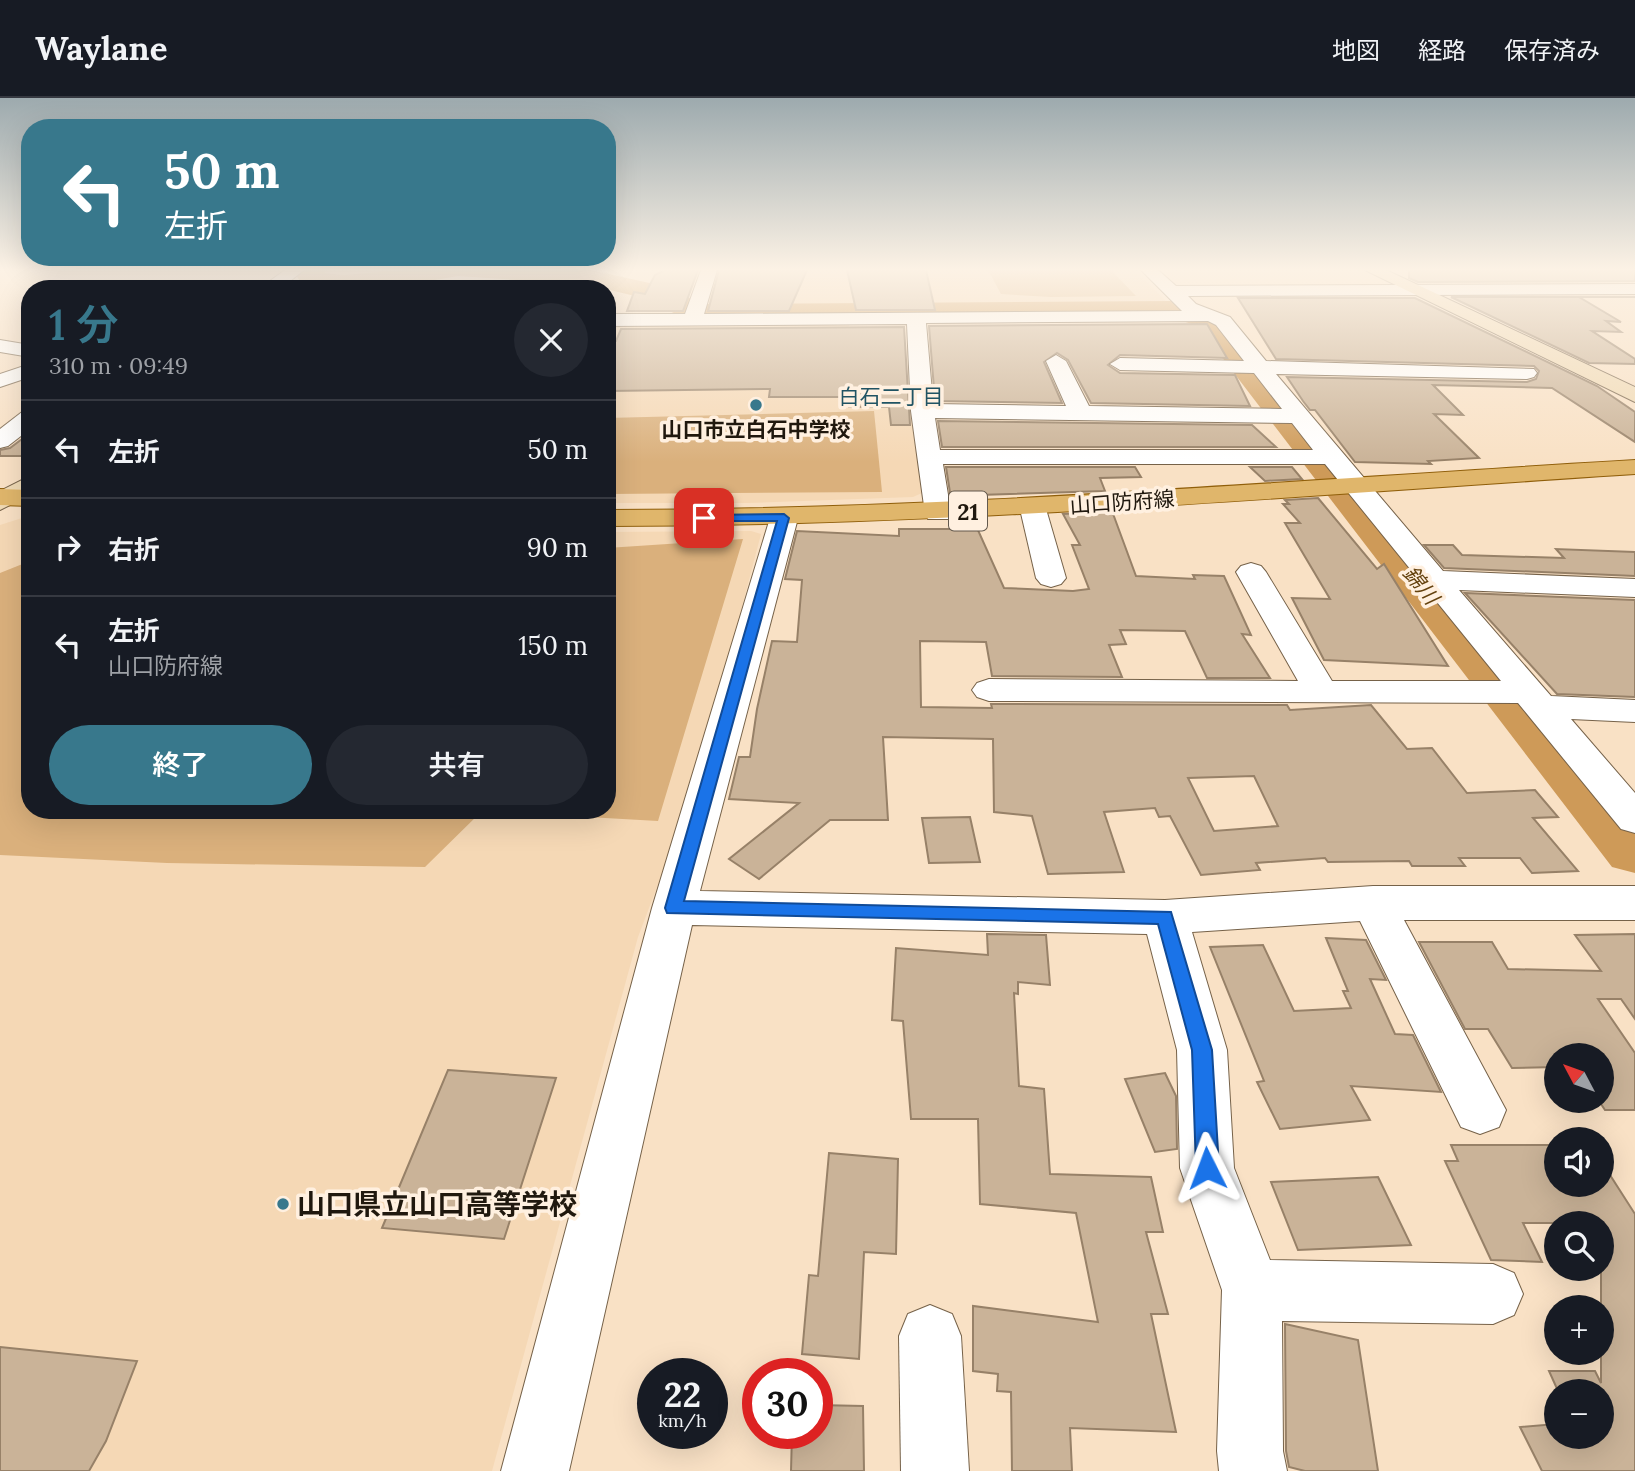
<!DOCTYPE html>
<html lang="ja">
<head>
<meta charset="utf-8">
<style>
	:root { --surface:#171b24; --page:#242831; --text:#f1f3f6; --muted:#9ea1a6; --line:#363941; --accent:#38788c }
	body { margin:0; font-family:Lora,"Noto Sans JP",serif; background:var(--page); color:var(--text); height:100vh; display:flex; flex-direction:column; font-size:26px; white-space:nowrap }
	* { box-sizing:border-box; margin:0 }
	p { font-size:23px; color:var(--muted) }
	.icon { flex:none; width:38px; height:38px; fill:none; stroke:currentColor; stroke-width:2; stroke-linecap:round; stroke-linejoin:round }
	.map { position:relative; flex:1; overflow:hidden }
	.drawer { position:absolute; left:21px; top:182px; width:595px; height:539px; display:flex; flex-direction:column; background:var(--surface); border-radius:28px; box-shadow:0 7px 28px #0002 }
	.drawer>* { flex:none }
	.top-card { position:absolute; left:21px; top:21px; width:595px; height:147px; border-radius:28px; box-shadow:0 7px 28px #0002; background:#38788c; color:#fff; overflow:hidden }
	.needle { width:46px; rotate:311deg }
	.tools { position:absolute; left:1544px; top:945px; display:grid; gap:14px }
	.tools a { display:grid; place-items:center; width:70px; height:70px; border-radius:50%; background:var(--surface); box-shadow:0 7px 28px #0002; font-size:35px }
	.speed { position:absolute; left:637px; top:1260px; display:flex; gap:14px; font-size:35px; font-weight:700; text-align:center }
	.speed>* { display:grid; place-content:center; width:91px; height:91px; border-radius:50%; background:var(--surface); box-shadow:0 7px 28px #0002; line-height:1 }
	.speed small { font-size:18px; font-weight:400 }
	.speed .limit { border:10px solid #d22; background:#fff; color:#111 }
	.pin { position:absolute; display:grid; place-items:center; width:60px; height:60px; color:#fff; margin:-30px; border-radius:14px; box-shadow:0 4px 10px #0006 }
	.me { position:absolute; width:77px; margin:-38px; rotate:357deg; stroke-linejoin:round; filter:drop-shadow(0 0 5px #0008) }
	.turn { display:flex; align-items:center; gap:24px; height:147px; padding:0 28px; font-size:32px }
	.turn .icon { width:91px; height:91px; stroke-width:2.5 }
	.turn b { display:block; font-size:49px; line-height:60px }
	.round { display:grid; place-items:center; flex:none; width:74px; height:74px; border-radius:37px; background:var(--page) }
	.overview { display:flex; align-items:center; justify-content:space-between; height:119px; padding:0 28px }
	h1 { font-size:42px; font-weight:600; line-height:52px; color:var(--accent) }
	.button { display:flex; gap:14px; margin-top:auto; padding:14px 28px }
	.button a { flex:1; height:80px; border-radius:42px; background:var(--accent); color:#fff; font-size:28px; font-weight:600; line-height:80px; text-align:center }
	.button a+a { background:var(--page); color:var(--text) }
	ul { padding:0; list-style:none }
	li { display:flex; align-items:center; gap:21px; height:98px; padding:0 28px; border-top:2px solid var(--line) }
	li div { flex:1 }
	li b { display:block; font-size:26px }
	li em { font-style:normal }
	header { display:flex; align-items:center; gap:42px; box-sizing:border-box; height:98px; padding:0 35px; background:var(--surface); border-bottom:2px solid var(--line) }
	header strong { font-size:33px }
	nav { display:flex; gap:38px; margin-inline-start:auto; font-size:24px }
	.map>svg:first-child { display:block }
	.built { fill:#f5d8b5 }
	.green { fill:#dab07c }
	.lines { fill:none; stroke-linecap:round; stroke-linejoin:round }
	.river { fill:#ce9a58; fill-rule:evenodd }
	.building { fill:#cab398; stroke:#978168; stroke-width:2; fill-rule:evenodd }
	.street-casing { stroke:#766249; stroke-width:2 }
	.secondary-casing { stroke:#766249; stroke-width:2 }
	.primary-casing { stroke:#905f0b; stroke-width:2 }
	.street { fill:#fff; fill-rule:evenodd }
	.secondary { fill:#f0dab5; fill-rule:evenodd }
	.primary { fill:#e0b66b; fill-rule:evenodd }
	.route { fill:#1a73e8; stroke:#114b97; stroke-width:2 }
	.poi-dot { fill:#38788c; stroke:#fff0e0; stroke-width:2.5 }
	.labels { text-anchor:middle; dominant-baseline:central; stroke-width:7; stroke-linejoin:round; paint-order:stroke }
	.far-neighbourhood-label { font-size:21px; fill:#205363; stroke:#fff0e0 }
	.far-poi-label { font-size:21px; font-weight:bold; fill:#20180e; stroke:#fff0e0 }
	.far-street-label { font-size:21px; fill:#20180e; stroke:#fff0e0 }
	.far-water-label { font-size:21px; font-style:italic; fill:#65420e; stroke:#fff0e0 }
	.shield { fill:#fff0e0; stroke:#63594d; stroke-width:2 }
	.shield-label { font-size:23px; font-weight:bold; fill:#20180e }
	.near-poi-label { font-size:28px; font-weight:bold; fill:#20180e; stroke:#fff0e0; text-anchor:start }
</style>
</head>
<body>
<header>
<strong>Waylane</strong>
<nav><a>地図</a><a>経路</a><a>保存済み</a></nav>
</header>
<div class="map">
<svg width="1635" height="1373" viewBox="0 0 1635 1373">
	<rect width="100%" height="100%" fill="#f9e1c5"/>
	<g class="built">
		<polygon points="716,172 1135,172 1169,206 734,208 707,204"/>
		<polygon points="607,224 849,224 846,298 902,299 905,315 911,315 922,395 913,399 747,405 607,405"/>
		<polygon points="22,420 30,420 30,712 607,712 607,434 751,433 761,436 673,773 660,781 638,839 492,1373 0,1373 0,427"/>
	</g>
	<g class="green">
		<polygon points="988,172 1111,172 1136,198 1051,199 1001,196"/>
		<polygon points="874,313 882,394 607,396 607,320"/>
		<polygon points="743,441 658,723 482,713 425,769 167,765 0,757 0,475 30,463 30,712 607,712 607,450"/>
	</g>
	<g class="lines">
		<polygon class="river" points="297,172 326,172 324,175 344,177 404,172 591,172 654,186 705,206 1170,203 1194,206 1218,216 1635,709 1635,775 1612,769 1198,228 1170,219 705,224 676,216 635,198 589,187 458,178 383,191 324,191 301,185 295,175"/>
	</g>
	<g class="building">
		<polygon points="665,172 698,172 683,213 627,213 634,194 645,196 655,177"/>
		<polygon points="719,172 807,172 789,213 708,213"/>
		<polygon points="847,172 926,172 935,212 856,212"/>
		<polygon points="1409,172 1635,172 1635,183 1418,184 1409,180"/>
		<polygon points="1451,199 1635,199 1579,199 1621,224 1606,223 1621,234 1592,233 1635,261 1635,266 1589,265"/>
		<polygon points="1238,200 1415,200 1597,288 1635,314 1635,344 1552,290 1433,287 1463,317 1434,316 1479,360 1428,363 1431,366 1355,364 1315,312 1310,312 1303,303 1287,279 1527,284 1536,281 1539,273 1534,268 1276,261"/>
		<polygon points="1207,226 1227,260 1120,257 1108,267 1120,275 1235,277 1250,308 1091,305 1068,262 1057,255 1044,264 1062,305 935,303 929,228"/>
		<polygon points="904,229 910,327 891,327 889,309 849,309 848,299 769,299 770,291 607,293 607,243 616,243 621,231"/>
		<polygon points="938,323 1252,327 1276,349 942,349"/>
		<polygon points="30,335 30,358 0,358 0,352 10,350"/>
		<polygon points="946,369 1135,369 1141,379 1100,380 1105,393 979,397 980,399 951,401"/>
		<polygon points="1250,369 1292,369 1302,381 1265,383"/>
		<polygon points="1318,400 1377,471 1384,466 1448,568 1324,562 1292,500 1330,501 1285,425 1300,425 1283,406 1289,406 1285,402"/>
		<path d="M 1112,413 L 1136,478 L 1195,481 L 1193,477 L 1224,478 L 1251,537 L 1242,536 L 1270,580 L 1207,580 L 1185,533 L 1120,532 L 1126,546 L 1109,547 L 1122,579 L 992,578 L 986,544 L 920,543 L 921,609 L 992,610 L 991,606 L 1287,607 L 1290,612 L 1371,607 L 1407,651 L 1432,650 L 1467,695 L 1535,692 L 1558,719 L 1533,720 L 1578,773 L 1532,775 L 1520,760 L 1459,760 L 1465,768 L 1412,768 L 1409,763 L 1328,764 L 1325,760 L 1256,765 L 1260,772 L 1201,777 L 1170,718 L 1159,719 L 1155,710 L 1104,714 L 1124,774 L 1048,776 L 1032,718 L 994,714 L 993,641 L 883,639 L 888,722 L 830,722 L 759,781 L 729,761 L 799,705 L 729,701 L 739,659 L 750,659 L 757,611 L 772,543 L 797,544 L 802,482 L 785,481 L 797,433 L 899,438 L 899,431 L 952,431 L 951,422 L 973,421 L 1004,490 L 1073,493 L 1089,491 L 1072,447 L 1080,447 L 1063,416 ZM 1254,678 L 1278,728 L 1214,733 L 1188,680 Z"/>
		<polygon points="1424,447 1453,447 1462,457 1564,460 1556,451 1635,454 1635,478 1444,470"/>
		<polygon points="1465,495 1635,502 1635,599 1557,596"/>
		<polygon points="970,719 980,764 929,765 922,720"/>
		<polygon points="987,836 1046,837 1050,887 1018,884 1018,896 1014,895 1019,988 1044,991 1050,1076 1151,1079 1163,1134 1146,1134 1168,1216 1151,1216 1176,1334 1070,1330 1072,1373 1012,1373 1011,1294 997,1293 998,1276 973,1273 973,1208 1098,1224 1076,1115 980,1106 978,1021 911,1021 903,923 892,922 896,850 988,857"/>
		<polygon points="1635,836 1635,921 1621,901 1598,901 1635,955 1635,1012 1605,1012 1599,1003 1601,957 1556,957 1556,969 1512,970 1488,931 1465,931 1419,844 1492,844 1508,871 1601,873 1575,837"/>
		<polygon points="1326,840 1366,842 1386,882 1370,881 1395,936 1413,937 1441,994 1351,988 1370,1022 1280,1031 1257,984 1264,983 1210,849 1263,847 1294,913 1351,910 1343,893 1348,893"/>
		<polygon points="448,972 556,980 504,1141 382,1130"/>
		<polygon points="1165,975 1176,998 1177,1051 1155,1054 1125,981"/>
		<polygon points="1451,1047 1556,1047 1556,1087 1601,1087 1601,1063 1635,1116 1635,1373 1542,1373 1520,1329 1556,1326 1556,1339 1601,1339 1601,1293 1558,1293 1549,1273 1595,1273 1601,1285 1601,1125 1523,1125 1542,1164 1491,1162 1445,1063 1458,1063"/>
		<polygon points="829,1055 898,1061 896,1156 864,1154 859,1261 802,1256 809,1177 818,1178"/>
		<polygon points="1378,1079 1411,1147 1298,1152 1271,1084"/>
		<polygon points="1285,1226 1358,1242 1378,1373 1305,1373 1289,1369 1286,1353"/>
		<polygon points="0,1249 137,1263 106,1343 89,1373 0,1373"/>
		<polygon points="817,1307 863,1308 864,1373 791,1373 792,1335 817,1335"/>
	</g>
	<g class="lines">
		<g class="street-casing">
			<g id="street">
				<polygon points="285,172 304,172 280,191 259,191"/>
				<path d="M 701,172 L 717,172 L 704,216 L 1182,213 L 1141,172 L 1158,172 L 1176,188 L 1635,186 L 1635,196 L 1188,198 L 1196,206 L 1230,219 L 1266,263 L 1534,271 L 1537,275 L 1534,279 L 1527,281 L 1276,276 L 1443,473 L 1635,481 L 1635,499 L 1459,492 L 1551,598 L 1635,602 L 1635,624 L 1571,621 L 1635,695 L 1635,735 L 1621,731 L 1518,605 L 989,603 L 977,599 L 972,592 L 977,585 L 989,581 L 1298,583 L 1236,474 L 1241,468 L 1251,465 L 1261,468 L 1266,474 L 1332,583 L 1501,583 L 1325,366 L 943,366 L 951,415 L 948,421 L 928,421 L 925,415 L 911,313 L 907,226 L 607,228 L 607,216 L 685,216 ZM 1208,223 L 1216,227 L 1244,263 L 1120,260 L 1110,266 L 1120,272 L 1254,275 L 1282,311 L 1089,308 L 1066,263 L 1056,257 L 1046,263 L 1066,308 L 933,306 L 926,225 ZM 935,320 L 1292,325 L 1313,352 L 940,352 Z"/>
				<polygon points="0,242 30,247 30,259 0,254"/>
				<polygon points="30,266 30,279 0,289 0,276"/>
				<polygon points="30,312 30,331 8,348 0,350 0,331 22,314"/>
				<polygon points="1033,403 1042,405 1046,411 1066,480 1061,486 1051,489 1041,486 1036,480 1020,411 1024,405"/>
				<polygon points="784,412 794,414 798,420 700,793 1165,802 1373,788 1635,788 1635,822 1404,822 1506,1012 1499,1029 1480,1036 1461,1029 1360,823 1192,834 1227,952 1234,1070 1270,1162 1493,1166 1514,1175 1523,1196 1514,1217 1493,1226 1282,1223 1283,1353 1287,1373 1219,1373 1217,1353 1222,1192 1180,1070 1177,952 1147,836 692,827 569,1373 501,1373 652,810 770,420 774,414"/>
				<polygon points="930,1207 952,1216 961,1238 969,1373 901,1373 899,1238 908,1216"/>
			</g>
		</g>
		<g class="secondary-casing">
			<g id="secondary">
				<polygon points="1365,172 1386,172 1635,289 1635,304"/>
				<polygon points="30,378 30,397 0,412 0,393"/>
			</g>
		</g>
		<g class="primary-casing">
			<g id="primary">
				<path d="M 1635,362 L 1635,376 C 1292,398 951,428 607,428 L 607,412 C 951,412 1292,382 1635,362 Z"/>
				<polygon points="0,391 30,392 30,408 0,407"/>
			</g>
		</g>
		<use href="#street" class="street"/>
		<use href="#secondary" class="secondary"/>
		<use href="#primary" class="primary"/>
	</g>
	<linearGradient id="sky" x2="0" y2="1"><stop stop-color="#9daaae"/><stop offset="0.47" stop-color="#fcf2e5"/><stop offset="1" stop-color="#fcf2e5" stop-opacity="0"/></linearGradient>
	<rect width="1635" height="364" fill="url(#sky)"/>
	<polygon class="route" points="784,416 789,420 684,803 1171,814 1212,952 1219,1070 1215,1078 1207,1081 1199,1078 1196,1070 1192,952 1158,826 667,815 665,810 777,423 704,423 699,420 704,417"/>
	<g class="poi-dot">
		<circle cx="756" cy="307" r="7"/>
		<circle cx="283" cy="1106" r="7"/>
	</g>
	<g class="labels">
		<g class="far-neighbourhood-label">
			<text x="891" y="298">白石二丁目</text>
		</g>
		<g class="far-poi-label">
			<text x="756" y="331">山口市立白石中学校</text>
		</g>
		<g class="far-street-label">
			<text transform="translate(1122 404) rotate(-4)">山口防府線</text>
		</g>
		<g class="far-water-label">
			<text transform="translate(1421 487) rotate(51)">錦川</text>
		</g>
		<rect class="shield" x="949" y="393.5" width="38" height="39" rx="5"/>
		<g class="shield-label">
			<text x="968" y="413">21</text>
		</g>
		<g class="near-poi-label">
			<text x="297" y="1106">山口県立山口高等学校</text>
		</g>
	</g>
</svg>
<div class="tools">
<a><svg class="needle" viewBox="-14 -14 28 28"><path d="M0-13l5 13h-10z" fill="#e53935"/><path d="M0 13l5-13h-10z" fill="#9ea1a6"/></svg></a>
<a><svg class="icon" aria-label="sound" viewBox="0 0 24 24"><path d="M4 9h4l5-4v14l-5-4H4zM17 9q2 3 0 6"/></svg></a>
<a><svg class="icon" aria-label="search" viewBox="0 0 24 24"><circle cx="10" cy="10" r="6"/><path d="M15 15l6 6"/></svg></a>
<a>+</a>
<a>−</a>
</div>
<div class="speed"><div>22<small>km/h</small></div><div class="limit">30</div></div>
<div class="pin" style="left:704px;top:420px;background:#d93025"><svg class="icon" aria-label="arrive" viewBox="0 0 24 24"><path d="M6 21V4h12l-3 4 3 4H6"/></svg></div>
<svg class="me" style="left:1207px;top:1070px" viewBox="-20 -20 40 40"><path d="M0-17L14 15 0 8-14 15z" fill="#1a73e8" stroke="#fff" stroke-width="4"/></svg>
<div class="top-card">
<div class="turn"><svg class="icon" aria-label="left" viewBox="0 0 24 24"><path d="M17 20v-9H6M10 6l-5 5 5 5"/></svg><div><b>50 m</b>左折</div></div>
</div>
<section class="drawer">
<div class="overview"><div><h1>1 分</h1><p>310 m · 09:49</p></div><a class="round"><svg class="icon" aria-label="close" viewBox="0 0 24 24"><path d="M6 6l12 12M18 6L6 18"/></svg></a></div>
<ul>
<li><svg class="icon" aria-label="left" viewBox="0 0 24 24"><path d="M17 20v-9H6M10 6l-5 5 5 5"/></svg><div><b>左折</b></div><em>50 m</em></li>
<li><svg class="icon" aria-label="right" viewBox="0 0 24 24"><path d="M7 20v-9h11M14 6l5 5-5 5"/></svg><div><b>右折</b></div><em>90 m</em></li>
<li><svg class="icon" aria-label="left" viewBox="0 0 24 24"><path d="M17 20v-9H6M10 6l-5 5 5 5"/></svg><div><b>左折</b><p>山口防府線</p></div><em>150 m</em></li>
</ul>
<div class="button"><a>終了</a><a>共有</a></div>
</section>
</div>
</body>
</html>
